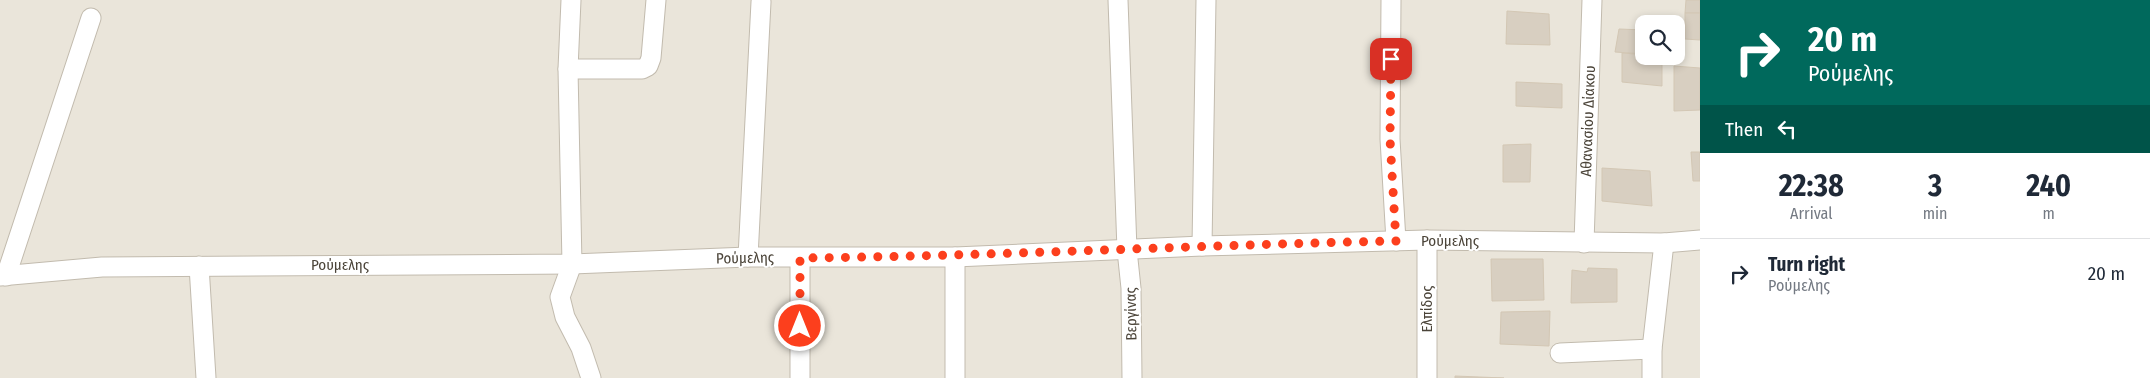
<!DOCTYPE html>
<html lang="en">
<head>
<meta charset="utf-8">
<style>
	:root { --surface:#fff; --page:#f6f6f7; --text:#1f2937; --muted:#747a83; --line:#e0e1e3 }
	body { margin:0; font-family:"Fira Sans Condensed",sans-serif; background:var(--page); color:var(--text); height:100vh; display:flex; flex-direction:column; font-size:19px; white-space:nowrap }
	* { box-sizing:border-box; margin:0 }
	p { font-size:16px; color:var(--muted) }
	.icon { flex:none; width:28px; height:28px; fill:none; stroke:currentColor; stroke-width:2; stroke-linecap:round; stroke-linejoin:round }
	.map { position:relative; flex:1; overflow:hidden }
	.panel { display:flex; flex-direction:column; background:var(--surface); width:450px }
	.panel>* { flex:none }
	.banner { background:#00695c; color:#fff; overflow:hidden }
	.controls { position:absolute; left:1635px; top:15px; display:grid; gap:10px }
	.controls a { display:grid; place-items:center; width:50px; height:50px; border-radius:10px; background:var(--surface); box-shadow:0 2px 8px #0003; font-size:25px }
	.pin { position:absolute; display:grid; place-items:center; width:42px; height:42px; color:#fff; margin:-21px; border-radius:10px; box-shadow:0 2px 8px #0006 }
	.me { position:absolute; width:55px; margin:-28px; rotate:0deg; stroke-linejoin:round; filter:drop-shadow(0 0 4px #0008) }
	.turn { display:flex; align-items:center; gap:18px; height:105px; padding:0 25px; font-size:22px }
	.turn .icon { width:65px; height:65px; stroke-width:2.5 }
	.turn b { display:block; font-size:35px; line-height:42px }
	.then { display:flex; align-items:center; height:48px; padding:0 25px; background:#0003; gap:10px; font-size:19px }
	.eta { display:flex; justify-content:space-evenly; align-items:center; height:85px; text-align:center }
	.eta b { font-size:30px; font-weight:700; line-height:35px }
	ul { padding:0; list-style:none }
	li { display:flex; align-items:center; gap:15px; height:70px; padding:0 25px; border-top:1px solid var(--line) }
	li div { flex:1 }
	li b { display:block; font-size:19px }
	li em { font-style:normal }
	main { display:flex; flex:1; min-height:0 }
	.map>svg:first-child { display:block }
	.residential { fill:#eae5da; fill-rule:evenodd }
	.building { fill:#d8cfc1; stroke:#d3c7b4 }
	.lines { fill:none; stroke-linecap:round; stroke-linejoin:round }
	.minor-casing { stroke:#c2bbae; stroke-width:21 }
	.minor { stroke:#fff; stroke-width:19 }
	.route { stroke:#fc3f1d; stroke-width:9; stroke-dasharray:0 16.2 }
	.labels { text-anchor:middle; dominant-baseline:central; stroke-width:4; stroke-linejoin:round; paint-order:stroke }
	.street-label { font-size:15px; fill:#4b4439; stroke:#fff }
</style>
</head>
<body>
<main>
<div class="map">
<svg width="1700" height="378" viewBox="0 0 1700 378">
	<rect width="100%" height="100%" fill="#f6f3ec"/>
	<path class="residential" d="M 0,0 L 1700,0 L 1700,378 L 0,378 ZM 1644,24 L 1676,24 L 1676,56 L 1644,56 Z"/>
	<g class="building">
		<polygon points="1686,0 1700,0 1700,13 1685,13"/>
		<polygon points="1507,11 1549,14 1550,45 1506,44"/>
		<polygon points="1685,13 1700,13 1700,40 1685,39"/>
		<polygon points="1619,29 1644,30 1644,54 1615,52"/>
		<polygon points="1622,53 1662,56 1662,86 1622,82"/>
		<polygon points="1674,66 1700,68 1700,110 1674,111"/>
		<polygon points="1516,82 1562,84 1562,108 1516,106"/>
		<polygon points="1531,144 1530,182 1503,182 1503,145"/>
		<polygon points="1691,152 1700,152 1700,181 1693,181"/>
		<polygon points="1602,168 1650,171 1652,206 1602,201"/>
		<polygon points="1491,259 1543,259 1544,300 1492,301"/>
		<polygon points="1588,268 1617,269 1617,302 1571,303 1572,270 1587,272"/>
		<polygon points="1550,311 1549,346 1500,344 1501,312"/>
		<polygon points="1455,376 1504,378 1455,378"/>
	</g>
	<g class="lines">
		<g class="minor-casing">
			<g id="minor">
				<polyline points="571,0 568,69 572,264 560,297 565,317 581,348 591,378"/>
				<polyline points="1118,0 1127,250 1131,288 1132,378"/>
				<polyline points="1391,0 1390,139 1396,241"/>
				<polyline points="568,69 642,69 648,66 651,58 656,0"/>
				<polyline points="1584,243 1592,0"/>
				<polyline points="1202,246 1206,0"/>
				<polyline points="748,257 761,2"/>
				<polyline points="199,266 206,378"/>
				<polyline points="0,276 102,267 572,264 748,257 955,257 1202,246 1427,240 1664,243 1700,240"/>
				<polyline points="6,276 91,18"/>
				<polyline points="1560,353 1652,349"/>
				<polyline points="800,378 800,258"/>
				<polyline points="955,378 955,257"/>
				<polyline points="1427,378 1427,240"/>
				<polyline points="1652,378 1652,349 1664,243"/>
			</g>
		</g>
		<use href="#minor" class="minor"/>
	</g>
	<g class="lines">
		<path class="route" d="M 800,326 L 800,258 C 999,256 1197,245 1396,241 L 1390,139 L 1391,59"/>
	</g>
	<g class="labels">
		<g class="street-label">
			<text transform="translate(1588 121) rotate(-88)">Αθανασίου Δίακου</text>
			<text x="1450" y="241">Ρούμελης</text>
			<text transform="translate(745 258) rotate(-1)">Ρούμελης</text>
			<text x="340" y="265">Ρούμελης</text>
			<text transform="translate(1427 309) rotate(-90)">Ελπίδος</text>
			<text transform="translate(1131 314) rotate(-91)">Βεργίνας</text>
		</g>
	</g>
</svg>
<div class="controls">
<a><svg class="icon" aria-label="search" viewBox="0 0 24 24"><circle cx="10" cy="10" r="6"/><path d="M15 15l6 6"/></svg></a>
</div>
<div class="pin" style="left:1391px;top:59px;background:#d93025"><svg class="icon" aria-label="arrive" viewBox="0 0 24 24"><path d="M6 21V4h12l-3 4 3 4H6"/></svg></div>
<svg class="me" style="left:800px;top:326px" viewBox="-20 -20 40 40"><circle r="17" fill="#fc3f1d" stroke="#fff" stroke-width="3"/><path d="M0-11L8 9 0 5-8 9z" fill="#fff"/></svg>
</div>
<section class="panel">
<div class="banner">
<div class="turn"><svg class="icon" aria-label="right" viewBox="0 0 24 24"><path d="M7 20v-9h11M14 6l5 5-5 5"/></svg><div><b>20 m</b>Ρούμελης</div></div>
<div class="then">Then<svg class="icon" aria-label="left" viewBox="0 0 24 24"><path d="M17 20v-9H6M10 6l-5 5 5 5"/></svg></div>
</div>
<div class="eta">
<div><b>22:38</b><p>Arrival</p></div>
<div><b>3</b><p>min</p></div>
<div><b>240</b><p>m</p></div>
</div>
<ul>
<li><svg class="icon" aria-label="right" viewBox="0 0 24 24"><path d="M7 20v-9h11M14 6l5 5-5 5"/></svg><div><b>Turn right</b><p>Ρούμελης</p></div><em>20 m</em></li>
</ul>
</section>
</main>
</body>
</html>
